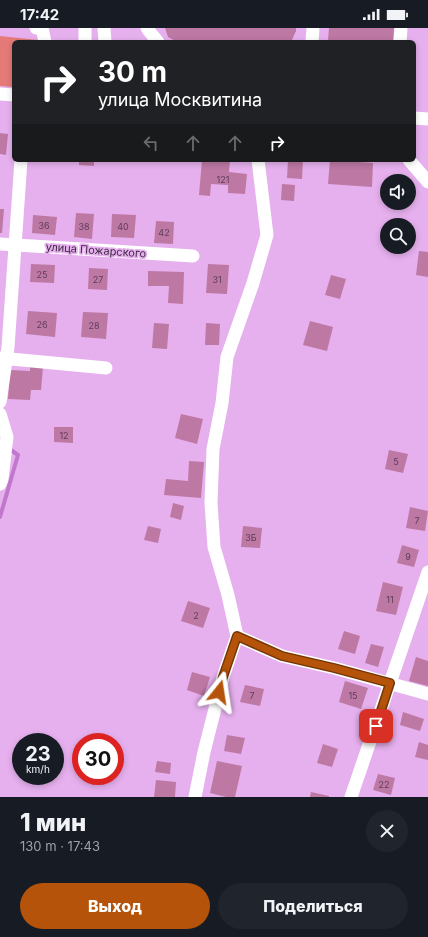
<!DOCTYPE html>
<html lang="ru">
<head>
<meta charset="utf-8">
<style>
	:root { --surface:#171b24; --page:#20242c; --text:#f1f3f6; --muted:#9ea1a6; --accent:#b45309 }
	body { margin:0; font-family:Inter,sans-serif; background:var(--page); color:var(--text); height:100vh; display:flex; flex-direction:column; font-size:15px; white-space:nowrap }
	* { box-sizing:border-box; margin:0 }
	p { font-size:13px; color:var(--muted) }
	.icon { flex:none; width:22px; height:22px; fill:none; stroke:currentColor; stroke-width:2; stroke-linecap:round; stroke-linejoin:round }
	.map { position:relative; height:769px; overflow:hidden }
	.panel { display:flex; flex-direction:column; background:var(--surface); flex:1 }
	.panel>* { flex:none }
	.guide { position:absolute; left:12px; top:12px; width:404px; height:122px; border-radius:6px; box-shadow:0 2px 6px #0003; background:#202124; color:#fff; overflow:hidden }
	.tools { position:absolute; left:380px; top:146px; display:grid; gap:8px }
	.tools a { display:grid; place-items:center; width:36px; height:36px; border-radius:50%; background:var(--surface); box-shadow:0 2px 6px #0003; font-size:20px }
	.speed { position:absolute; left:12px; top:705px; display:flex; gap:8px; font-size:20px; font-weight:700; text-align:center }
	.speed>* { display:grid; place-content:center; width:52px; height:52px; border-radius:50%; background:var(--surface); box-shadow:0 2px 6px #0003; line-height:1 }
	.speed small { font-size:10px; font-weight:400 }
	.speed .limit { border:6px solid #d22; background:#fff; color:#111 }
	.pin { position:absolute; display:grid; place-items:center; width:34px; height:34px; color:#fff; margin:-17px; border-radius:8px; box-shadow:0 2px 6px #0006 }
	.me { position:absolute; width:44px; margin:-22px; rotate:15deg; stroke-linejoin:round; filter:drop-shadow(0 0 3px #0008) }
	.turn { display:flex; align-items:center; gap:14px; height:84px; padding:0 20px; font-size:18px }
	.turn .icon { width:52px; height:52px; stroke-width:2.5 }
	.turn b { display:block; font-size:28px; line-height:34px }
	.lanes { display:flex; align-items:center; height:38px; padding:0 20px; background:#0003; justify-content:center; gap:20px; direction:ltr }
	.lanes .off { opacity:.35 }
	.round { display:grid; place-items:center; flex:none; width:42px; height:42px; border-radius:21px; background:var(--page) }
	.overview { display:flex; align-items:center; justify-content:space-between; height:68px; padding:0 20px }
	h1 { font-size:24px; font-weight:800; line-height:30px }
	.button { display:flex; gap:8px; margin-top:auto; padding:8px 20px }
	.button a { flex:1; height:46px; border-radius:24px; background:var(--accent); color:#fff; font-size:16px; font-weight:800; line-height:46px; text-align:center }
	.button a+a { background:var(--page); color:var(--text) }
	.status { display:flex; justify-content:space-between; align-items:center; height:28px; padding:0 20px; background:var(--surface); direction:ltr }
	.status svg { height:11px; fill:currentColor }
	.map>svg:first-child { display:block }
	.green { fill:#e57a78 }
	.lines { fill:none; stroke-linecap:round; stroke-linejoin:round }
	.stream { stroke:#c078cc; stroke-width:4 }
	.building { fill:#bd78a4 }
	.minor { stroke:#fff; stroke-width:13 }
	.route-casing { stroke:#753606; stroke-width:10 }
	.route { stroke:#b45309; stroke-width:7 }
	.labels { text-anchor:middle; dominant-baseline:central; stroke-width:3.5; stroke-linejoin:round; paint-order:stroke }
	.number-label { font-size:9px; fill:#5e3d5a }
	.street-label { font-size:11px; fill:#3f2942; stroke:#e6b0ee }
</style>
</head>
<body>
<div class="status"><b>17:42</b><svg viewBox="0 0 49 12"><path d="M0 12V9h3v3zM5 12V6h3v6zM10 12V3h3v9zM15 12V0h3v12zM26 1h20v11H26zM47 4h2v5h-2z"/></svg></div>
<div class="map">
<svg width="428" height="769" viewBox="0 0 428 769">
	<rect width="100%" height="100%" fill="#e6b0ee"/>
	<polygon class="green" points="0,8 38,12 39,14 14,14 14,59 0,58"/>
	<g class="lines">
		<polyline class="stream" points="0,489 18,427 11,422"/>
	</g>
	<g class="building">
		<polygon points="165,0 296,0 296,3 291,14 177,14 168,9"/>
		<polygon points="329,0 394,0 393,14 357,14 328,12"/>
		<polygon points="0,105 8,106 6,127 0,126"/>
		<polygon points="79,132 94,132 94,138 79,137"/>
		<polygon points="202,132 230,132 229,144 247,146 245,166 228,165 228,157 211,156 210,168 199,167"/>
		<polygon points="288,132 303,132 302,151 287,150"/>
		<polygon points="330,132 373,135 372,159 328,156"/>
		<polygon points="282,156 295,157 294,173 281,172"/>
		<polygon points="0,181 4,181 2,205 0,205"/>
		<polygon points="76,185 94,186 92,211 74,209"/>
		<polygon points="112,186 136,187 134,210 111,209"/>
		<polygon points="33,187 57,189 55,207 32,205"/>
		<polygon points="156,193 174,194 173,216 154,215"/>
		<polygon points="419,223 428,224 428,249 416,247"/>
		<polygon points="31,236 55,237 54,255 30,254"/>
		<polygon points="208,236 229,237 227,266 206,265"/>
		<polygon points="89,240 108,241 107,262 88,261"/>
		<polygon points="148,243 184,244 183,276 168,275 169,258 148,258"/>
		<polygon points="331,247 346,251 340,271 325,267"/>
		<polygon points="28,283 57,285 55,309 26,306"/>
		<polygon points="83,284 108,285 106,311 81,309"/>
		<polygon points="310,293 333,299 327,323 303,317"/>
		<polygon points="154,295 169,296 167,321 152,320"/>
		<polygon points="206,295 220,296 219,317 205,317"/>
		<polygon points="30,339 43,339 41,362 31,362 30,372 8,371 10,342 30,343"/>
		<polygon points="181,386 203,391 197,416 175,410"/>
		<polygon points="54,399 73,399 73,415 54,414"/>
		<polygon points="389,422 408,426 403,445 385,441"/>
		<polygon points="189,433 204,434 201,470 164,467 166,451 188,453"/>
		<polygon points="173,475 184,478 181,492 170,489"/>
		<polygon points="410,479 428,483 425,503 406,500"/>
		<polygon points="148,498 161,501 158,515 144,512"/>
		<polygon points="243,498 262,500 260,520 241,519"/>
		<polygon points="402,517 419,522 414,539 397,535"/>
		<polygon points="383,554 403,559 396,587 376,583"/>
		<polygon points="188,573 210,580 203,600 181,593"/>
		<polygon points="344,603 360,608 355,626 338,621"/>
		<polygon points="371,616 384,619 378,639 365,635"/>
		<polygon points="416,629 428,633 428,658 409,653"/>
		<polygon points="192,644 210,649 204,668 187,662"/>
		<polygon points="345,653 368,660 361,681 339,674"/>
		<polygon points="245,657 264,661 260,678 240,674"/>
		<polygon points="403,684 424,691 420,703 400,697"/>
		<polygon points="227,707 245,710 241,726 224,723"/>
		<polygon points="419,714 428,717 428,732 415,729"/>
		<polygon points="323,716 338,721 332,739 317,735"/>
		<polygon points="157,733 171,735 170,746 155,744"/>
		<polygon points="217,733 242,738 235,769 226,769 210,765"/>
		<polygon points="378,746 395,750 391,767 373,762"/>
		<polygon points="156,752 176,754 175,769 154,769"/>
		<polygon points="311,764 329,768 329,769 310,769"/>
	</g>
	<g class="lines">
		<g class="minor">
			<polyline points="36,0 42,0 45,14"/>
			<polyline points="85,0 85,14"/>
			<polyline points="104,0 105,14"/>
			<polyline points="147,0 149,3 158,14"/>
			<polyline points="312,14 313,0"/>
			<polyline points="400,14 401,0"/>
			<polyline points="0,66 14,67"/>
			<polyline points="414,90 428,91"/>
			<polyline points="409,132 428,154"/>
			<polyline points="0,216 193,228"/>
			<polyline points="0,330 106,340"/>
			<polyline points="0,374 8,319 21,132"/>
			<polyline points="0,386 7,409 2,451 0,456"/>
			<polyline points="237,608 282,628 334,640 428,666"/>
			<polyline points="195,769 204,724 223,649 237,608 228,567 214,519 211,475 213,421 222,375 227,329 253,255 267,207 259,140 258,132"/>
			<polyline points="351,769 428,544"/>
		</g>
	</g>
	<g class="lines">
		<g class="route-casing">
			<polyline id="route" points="219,664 223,649 237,608 282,628 334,640 390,655 376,698"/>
		</g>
		<use href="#route" class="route"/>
	</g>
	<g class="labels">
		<g class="number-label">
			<text x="223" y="151">121</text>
			<text x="44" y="197">36</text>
			<text x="84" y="198">38</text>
			<text x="123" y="198">40</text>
			<text x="164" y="204">42</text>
			<text x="42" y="246">25</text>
			<text x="98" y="251">27</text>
			<text x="217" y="251">31</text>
			<text x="42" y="296">26</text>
			<text x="94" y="297">28</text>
			<text x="64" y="407">12</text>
			<text x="396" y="433">5</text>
			<text x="417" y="492">7</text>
			<text x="251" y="509">3Б</text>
			<text x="408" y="528">9</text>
			<text x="390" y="571">11</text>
			<text x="196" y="587">2</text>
			<text x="252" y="667">7</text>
			<text x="353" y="667">15</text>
			<text x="384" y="756">22</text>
		</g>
		<g class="street-label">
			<text transform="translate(96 222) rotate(4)">улица Пожарского</text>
		</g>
	</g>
</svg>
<div class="tools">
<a><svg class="icon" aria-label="sound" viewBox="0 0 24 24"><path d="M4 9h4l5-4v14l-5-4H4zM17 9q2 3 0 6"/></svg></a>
<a><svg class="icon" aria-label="search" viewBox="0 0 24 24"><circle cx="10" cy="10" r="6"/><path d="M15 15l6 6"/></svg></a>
</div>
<div class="speed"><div>23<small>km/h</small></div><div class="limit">30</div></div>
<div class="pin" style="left:376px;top:698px;background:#d93025"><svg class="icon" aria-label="arrive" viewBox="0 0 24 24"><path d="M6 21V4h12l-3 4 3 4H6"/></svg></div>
<svg class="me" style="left:219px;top:664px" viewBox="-20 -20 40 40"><path d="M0-17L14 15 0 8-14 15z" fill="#b45309" stroke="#fff" stroke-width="4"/></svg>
<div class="guide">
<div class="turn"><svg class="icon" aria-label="right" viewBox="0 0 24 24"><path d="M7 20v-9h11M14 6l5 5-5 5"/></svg><div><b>30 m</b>улица Москвитина</div></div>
<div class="lanes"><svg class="icon off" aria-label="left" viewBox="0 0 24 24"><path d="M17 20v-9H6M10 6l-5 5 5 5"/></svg><svg class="icon off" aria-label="ahead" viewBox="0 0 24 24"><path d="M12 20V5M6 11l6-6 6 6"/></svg><svg class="icon off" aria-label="ahead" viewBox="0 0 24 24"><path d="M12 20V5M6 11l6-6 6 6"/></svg><svg class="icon" aria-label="right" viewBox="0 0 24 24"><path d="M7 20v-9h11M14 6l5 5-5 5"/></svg></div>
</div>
</div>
<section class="panel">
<div class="overview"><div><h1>1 мин</h1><p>130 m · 17:43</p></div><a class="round"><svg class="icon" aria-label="close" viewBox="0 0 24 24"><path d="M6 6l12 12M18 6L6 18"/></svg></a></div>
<div class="button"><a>Выход</a><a>Поделиться</a></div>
</section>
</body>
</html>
